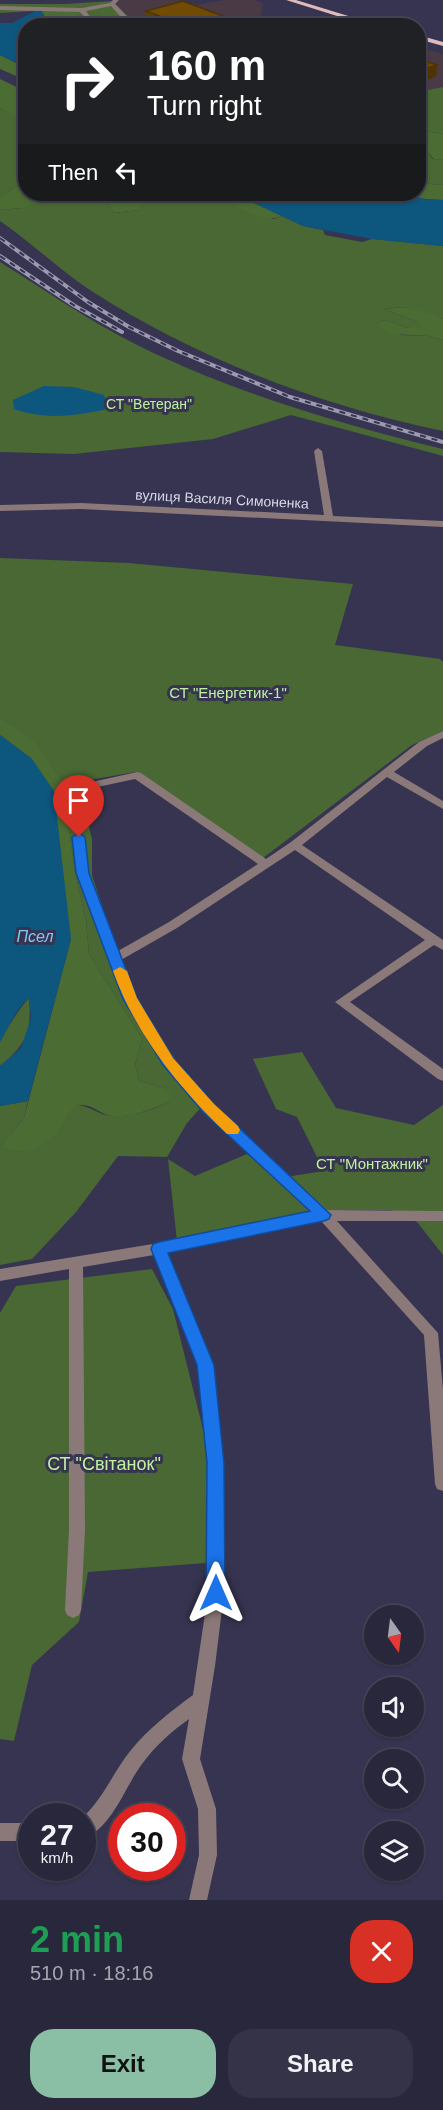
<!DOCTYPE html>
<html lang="en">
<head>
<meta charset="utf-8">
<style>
	:root { --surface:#28273c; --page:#343347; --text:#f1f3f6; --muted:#a5a5af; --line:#444456; --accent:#8abfa5 }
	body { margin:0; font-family:Helvetica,sans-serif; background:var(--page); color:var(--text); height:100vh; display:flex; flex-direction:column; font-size:22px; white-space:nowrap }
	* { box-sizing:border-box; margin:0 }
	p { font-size:20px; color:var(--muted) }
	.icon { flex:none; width:33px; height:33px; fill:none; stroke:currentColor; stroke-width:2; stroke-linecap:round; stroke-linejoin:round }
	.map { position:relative; height:1900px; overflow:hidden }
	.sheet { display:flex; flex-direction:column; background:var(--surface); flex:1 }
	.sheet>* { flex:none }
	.guide { position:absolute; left:18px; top:18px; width:408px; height:183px; border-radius:24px; box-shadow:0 2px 4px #0004,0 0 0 2px var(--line); background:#202124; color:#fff; overflow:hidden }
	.needle { width:39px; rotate:166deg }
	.fabs { position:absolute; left:364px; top:1605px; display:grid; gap:12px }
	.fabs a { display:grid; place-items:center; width:60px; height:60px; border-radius:50%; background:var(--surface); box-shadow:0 2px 4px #0004,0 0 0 2px var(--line); font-size:30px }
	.speed { position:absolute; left:18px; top:1803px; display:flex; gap:12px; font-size:30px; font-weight:700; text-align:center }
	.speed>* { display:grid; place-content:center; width:78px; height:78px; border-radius:50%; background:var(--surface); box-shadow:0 2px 4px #0004,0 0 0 2px var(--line); line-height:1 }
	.speed small { font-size:15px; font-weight:400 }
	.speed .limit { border:9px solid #d22; background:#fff; color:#111 }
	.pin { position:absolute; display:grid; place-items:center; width:51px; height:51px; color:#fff; margin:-62px -26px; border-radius:50% 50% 50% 0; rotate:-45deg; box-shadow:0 0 6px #0007 }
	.pin .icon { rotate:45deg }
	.me { position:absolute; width:66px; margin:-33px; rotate:0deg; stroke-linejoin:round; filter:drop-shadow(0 0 4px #0008) }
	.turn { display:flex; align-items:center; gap:21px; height:126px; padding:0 30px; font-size:27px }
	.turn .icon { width:78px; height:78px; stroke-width:2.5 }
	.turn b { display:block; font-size:42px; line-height:51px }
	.then { display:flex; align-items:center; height:57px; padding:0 30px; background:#0003; gap:12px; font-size:22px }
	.round { display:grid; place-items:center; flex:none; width:63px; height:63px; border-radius:24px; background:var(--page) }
	.summary { display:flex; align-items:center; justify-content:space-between; height:102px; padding:0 30px }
	h1 { font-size:36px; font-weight:700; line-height:45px; color:#1e9e55 }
	.primary-button { display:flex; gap:12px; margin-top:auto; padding:12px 30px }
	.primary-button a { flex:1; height:69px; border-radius:24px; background:var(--accent); color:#111; font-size:24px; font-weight:700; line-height:69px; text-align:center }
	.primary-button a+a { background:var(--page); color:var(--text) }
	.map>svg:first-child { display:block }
	.commercial { fill:#4a3a46 }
	.green { fill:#496833 }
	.forest { fill:#4b6c33 }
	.water { fill:#0d567d }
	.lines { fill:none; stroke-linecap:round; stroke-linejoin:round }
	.street { fill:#8b7979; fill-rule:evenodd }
	.primary { fill:#debab9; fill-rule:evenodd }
	.rail-casing { stroke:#9b9ab0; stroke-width:4 }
	.rail { stroke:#363450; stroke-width:2; stroke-dasharray:6; stroke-linecap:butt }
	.wall { fill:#614003 }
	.shaded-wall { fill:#4f3402 }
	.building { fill:#714a03; stroke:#4f3402; stroke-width:1.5 }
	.route { fill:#1a73e8; stroke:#114b97; stroke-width:1.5 }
	.slow { fill:#f59e0b }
	.labels { text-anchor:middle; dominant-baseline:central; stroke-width:6; stroke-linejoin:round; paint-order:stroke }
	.far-park-label { font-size:14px; fill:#bef29e; stroke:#363450 }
	.far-street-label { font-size:14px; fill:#d9d8ea; stroke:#363450 }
	.park-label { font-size:15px; fill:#bef29e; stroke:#363450 }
	.water-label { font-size:16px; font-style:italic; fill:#81c7f7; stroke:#363450 }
	.near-park-label { font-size:18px; fill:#bef29e; stroke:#363450 }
</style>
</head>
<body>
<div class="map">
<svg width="443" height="1900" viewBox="0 0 443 1900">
	<rect width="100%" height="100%" fill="#363450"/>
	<g class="commercial">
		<polygon points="118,0 177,0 197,5 224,0 253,0 263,3 260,21 275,25 137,25 115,2"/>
		<polygon points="418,47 443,54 443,87 419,92"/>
	</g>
	<g class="green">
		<polygon points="113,1 137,25 82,25 35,11 0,13 0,4 64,4"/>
		<polygon points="443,87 443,134 419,130 418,92"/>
		<polygon points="0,108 26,124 25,185 18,185 0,197"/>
		<polygon points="419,144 433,159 443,160 443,185 419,183"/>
		<path d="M 34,194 L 93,194 L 109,205 L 114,213 L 138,210 L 137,198 L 126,194 L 217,194 L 273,219 L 282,216 L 303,226 L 323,230 L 325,235 L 362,242 L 372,239 L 443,246 L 443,319 L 405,307 L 384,309 L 418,322 L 421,328 L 408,328 L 385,320 L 377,323 L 401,335 L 429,336 L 443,340 L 443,431 C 319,405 197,359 90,290 C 58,269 31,242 0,221 L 0,210 L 22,208 Z"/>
		<path d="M 0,262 C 40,287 79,314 120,336 C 215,387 338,424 443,449 L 443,456 L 291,415 L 213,439 L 74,454 L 0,452 Z"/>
		<path d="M 0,558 L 129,563 L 353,584 L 335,645 L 440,659 L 443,662 L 443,731 L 412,745 L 263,858 L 135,772 L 78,782 L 92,839 L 92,875 L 128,985 L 178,1064 L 207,1101 L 187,1123 L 167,1157 L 118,1156 L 76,1212 L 32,1259 L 0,1265 L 0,1106 L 28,1101 L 24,1118 L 1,1146 L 28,1151 L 60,1130 C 74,1084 91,1117 115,1116 C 132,1116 155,1110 169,1101 L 165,1088 L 139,1081 L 135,1065 L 142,1038 L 89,954 L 86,921 L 75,872 L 66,808 L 66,786 L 35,743 L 0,717 Z"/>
		<path d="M 29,998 C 32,1033 26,1044 0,1066 C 0,1059 0,1049 0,1042 C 2,1035 24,1002 29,998 Z"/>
		<polygon points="302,1052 336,1108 414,1125 443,1105 443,1255 417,1222 391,1210 330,1210 177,1241 168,1159 195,1176 247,1154 279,1178 324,1171 297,1117 276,1109 253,1059"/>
		<polygon points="152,1269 173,1309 210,1457 206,1563 88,1572 79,1622 32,1665 14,1741 0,1739 0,1313 16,1286"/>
	</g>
	<g class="forest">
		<polygon points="42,11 72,12 80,16 77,24 82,25 31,26 27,24 44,16"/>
		<polygon points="0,55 18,64 25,65 25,80 0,69"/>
		<polygon points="0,79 25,91 25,107 20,110 25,115 25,124 0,108"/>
		<polygon points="419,130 443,134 443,160 434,159 419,144"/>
		<polygon points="419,183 443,185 443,200 425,199 398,194 418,194"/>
		<polygon points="18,185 25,185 26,194 46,197 44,200 22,208 0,210 0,197"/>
		<path d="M 93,194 C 111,194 131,189 143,205 L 138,210 L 114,213 L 109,205 Z"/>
		<path d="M 217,194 L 235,194 L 282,216 C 257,225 237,205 217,194 Z"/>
		<polygon points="405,307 436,315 443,319 443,340 429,336 390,334 377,323 385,320 408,328 421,328 418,322 384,309"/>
		<path d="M 0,717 L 35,742 L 66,786 L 66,808 L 75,872 L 86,921 L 89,954 L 142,1038 L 135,1065 L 139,1081 L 165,1088 L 170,1094 L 169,1101 C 158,1108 126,1119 112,1116 C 101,1115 89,1101 77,1106 C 65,1111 66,1123 59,1131 C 55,1138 36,1149 28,1151 C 20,1152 8,1148 0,1147 L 24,1118 L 71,939 L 32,759 L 0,735 Z"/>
	</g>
	<g class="water">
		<polygon points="35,11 42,11 44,16 27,23 31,25 26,26 25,65 19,64 0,55 0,23 12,23"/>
		<polygon points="235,194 398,194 425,199 443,200 443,246 372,239 303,226"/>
		<path d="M 44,386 L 74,387 L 104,395 L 107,404 L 104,410 C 70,416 47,420 14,409 L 13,400 Z"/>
		<path d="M 0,735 L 32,759 L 54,791 L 71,939 L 28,1101 L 0,1106 L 0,1066 L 21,1048 L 31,1018 L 29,998 C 16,1008 9,1028 0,1042 Z"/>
	</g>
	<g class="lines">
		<g class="street">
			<path d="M 113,0 L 119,0 L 115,4 L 136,26 L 129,26 L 111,6 L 86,11 L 91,18 L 108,26 C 95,26 88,21 80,12 L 0,10 L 0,6 L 82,8 L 110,3 Z"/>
			<polygon points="318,448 322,451 333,516 443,521 443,527 81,509 0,511 0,505 81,503 324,515 314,451"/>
			<path d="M 443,731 L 443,738 L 427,746 L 394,772 L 443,801 L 443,809 L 387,777 L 302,845 L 443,940 L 443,950 L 434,945 L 350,1002 L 443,1069 L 443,1081 L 438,1079 L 335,1002 L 425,940 L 295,850 L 177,928 L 121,960 L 136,999 L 173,1058 L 214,1105 L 327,1210 L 443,1211 L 443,1221 L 337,1221 L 438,1333 L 443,1390 L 443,1491 L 437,1489 L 435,1484 L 424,1335 L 321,1221 L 168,1253 L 212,1365 L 224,1463 L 224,1593 L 215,1666 L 200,1759 L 216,1809 L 217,1855 L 207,1900 L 189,1900 L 199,1855 L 198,1809 L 182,1759 L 189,1719 C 172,1731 155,1746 142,1764 C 124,1788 113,1827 82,1840 L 82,1818 C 104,1798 113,1772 131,1750 C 149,1728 170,1712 193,1695 L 208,1593 L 208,1463 L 198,1365 L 154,1255 L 83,1267 L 85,1530 L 81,1610 L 79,1615 L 73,1618 L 67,1615 L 65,1610 L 69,1530 L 69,1269 L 0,1281 L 0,1269 L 159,1243 L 312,1212 L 204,1111 L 163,1064 L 124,999 L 77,873 L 73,837 L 79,833 L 85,837 L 89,873 L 118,951 L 169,922 L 258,864 L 135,779 L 74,792 L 69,789 L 74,786 L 137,772 L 141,773 L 266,859 L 291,842 L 419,742 Z"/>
			<rect x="0" y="1823" width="32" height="18"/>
		</g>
		<g class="primary">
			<polygon points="286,0 296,0 381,26 369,26"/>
			<polygon points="418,35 443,42 443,46 418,39"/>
		</g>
		<g class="rail-casing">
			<g id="rail">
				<polyline points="0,238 88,302 129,327 178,351 290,397 443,442"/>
				<polyline points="0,256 75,306 122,332"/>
			</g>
		</g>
		<use href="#rail" class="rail"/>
	</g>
	<polygon class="wall" points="146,11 249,26 153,26 153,25 146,22"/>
	<polygon class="shaded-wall" points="437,65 436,77 418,82 418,71"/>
	<g class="building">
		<polygon points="183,1 249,26 169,26 153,19 162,17 146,11"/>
		<polygon points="418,59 437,65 418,71"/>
	</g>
	<polygon class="route" points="79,833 85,837 89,873 137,998 173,1058 214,1104 331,1215 329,1219 324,1221 168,1253 214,1365 224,1463 225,1593 222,1599 216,1601 209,1599 206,1593 207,1463 197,1365 151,1249 153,1244 159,1242 310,1211 203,1112 163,1065 123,999 76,873 72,837"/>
	<path class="slow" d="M 120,967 L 127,971 L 137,998 L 173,1058 L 214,1104 L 238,1126 L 240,1130 L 238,1134 L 227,1134 C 179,1088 136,1035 113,971 Z"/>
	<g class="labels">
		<g class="far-park-label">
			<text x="149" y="404">СТ "Ветеран"</text>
		</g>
		<g class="far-street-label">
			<text transform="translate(222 499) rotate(3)">вулиця Василя Симоненка</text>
		</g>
		<g class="park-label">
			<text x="228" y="692">СТ "Енергетик-1"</text>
			<text x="372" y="1163">СТ "Монтажник"</text>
		</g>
		<g class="water-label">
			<text x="35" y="936">Псел</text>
		</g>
		<g class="near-park-label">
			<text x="104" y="1464">СТ "Світанок"</text>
		</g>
	</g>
</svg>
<div class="fabs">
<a><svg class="needle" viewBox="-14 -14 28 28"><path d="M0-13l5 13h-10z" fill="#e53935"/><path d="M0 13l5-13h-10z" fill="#a5a5af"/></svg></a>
<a><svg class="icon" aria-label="sound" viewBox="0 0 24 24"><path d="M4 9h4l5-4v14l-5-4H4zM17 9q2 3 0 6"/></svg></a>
<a><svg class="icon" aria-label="search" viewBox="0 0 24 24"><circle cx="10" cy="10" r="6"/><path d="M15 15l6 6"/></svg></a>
<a><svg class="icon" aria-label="layers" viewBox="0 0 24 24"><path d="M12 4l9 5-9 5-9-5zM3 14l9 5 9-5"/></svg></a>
</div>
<div class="speed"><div>27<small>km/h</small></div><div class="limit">30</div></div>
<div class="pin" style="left:79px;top:837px;background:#d93025"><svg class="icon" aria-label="arrive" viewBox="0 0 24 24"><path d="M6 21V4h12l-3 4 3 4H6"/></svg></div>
<svg class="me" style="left:216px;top:1593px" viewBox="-20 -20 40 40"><path d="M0-17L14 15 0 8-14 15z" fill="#1a73e8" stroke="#fff" stroke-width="4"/></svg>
<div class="guide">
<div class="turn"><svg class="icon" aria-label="right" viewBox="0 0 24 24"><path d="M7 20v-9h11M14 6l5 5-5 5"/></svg><div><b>160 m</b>Turn right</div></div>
<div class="then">Then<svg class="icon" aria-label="left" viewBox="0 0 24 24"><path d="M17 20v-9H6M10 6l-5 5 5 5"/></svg></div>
</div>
</div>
<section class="sheet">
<div class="summary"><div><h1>2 min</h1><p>510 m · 18:16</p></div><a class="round" style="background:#d93025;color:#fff"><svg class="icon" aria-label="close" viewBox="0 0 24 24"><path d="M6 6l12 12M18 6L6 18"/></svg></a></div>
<div class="primary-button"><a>Exit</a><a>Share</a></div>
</section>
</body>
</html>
